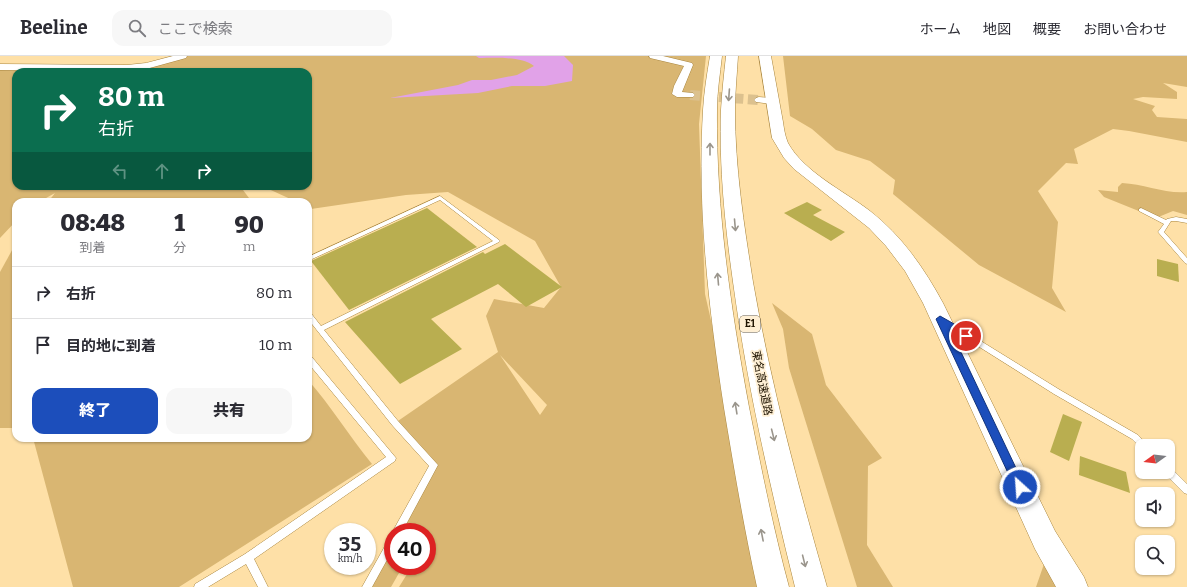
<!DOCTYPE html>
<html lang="ja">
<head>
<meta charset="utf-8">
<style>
	:root { --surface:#fff; --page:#f7f7f7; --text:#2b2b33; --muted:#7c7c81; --line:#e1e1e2; --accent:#1c4ebb }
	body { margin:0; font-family:Bitter,"Noto Sans JP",serif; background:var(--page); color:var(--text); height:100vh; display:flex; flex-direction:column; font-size:15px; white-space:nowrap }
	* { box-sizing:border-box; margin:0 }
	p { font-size:13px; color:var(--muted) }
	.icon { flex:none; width:22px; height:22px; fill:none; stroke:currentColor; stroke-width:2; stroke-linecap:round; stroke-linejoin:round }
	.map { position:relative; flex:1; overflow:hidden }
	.details { position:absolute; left:12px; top:142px; width:300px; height:244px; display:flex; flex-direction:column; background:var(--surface); border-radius:12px; box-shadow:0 1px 3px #0004 }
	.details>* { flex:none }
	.hud { position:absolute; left:12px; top:12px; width:300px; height:122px; border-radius:12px; box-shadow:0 1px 3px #0004; background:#0b6e4f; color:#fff; overflow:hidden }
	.needle { width:26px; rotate:255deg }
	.controls { position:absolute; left:1135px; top:383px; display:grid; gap:8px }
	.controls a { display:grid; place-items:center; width:40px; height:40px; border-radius:8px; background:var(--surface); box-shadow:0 1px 3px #0004; font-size:20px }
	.speed { position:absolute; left:324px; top:467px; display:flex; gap:8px; font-size:20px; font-weight:700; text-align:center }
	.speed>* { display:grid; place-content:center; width:52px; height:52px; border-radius:50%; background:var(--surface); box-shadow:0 1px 3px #0004; line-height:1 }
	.speed small { font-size:10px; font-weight:400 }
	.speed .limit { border:6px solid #d22; background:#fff; color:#111 }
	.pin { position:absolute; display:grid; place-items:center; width:34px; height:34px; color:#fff; margin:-17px; border:2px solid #fff; border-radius:50%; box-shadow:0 1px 4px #0007 }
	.me { position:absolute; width:44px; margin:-22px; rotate:334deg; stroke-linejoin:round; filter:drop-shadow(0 0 3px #0008) }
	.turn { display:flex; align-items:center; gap:14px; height:84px; padding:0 20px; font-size:18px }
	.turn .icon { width:52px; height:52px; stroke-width:2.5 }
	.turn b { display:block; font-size:28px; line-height:34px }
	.lanes { display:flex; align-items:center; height:38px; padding:0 20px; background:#0003; justify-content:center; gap:20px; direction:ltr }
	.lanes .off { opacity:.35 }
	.eta { display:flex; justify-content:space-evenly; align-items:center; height:68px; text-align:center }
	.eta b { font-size:24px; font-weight:800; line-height:28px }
	.primary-button { display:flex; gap:8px; margin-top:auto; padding:8px 20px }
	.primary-button a { flex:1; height:46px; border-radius:12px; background:var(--accent); color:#fff; font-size:16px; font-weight:800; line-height:46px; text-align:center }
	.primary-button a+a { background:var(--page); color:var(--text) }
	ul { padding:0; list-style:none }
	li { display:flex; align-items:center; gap:12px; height:52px; padding:0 20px; border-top:1px solid var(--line) }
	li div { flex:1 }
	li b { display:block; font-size:15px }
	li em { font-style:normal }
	header { display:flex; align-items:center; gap:24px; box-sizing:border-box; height:56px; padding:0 20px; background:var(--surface); border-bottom:1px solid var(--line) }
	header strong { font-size:19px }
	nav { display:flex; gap:22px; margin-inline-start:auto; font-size:14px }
	.search { width:280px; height:36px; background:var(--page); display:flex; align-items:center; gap:10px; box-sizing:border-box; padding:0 14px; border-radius:12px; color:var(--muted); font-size:15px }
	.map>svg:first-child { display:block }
	.green { fill:#d9b672; fill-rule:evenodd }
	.water { fill:#e1a2e8 }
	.building { fill:#b9ae50 }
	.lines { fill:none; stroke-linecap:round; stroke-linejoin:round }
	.street-tunnel { stroke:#dcc18e; stroke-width:10; stroke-dasharray:10 4.5; stroke-linecap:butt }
	.lane-casing { stroke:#a8853e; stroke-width:1 }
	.street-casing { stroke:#a8853e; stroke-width:1 }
	.secondary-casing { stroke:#a8853e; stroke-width:1 }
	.highway-casing { stroke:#a8853e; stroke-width:1 }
	.lane { fill:#fff; fill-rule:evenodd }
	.street { fill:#fff; fill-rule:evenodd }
	.secondary { fill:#fff; fill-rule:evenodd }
	.highway { fill:#fff; fill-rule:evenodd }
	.oneway { stroke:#9a958c }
	.route { fill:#1c4ebb; stroke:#12337a }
	.labels { text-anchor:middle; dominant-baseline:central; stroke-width:3.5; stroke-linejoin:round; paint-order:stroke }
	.shield { fill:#feefd4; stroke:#615540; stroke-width:1 }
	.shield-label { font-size:10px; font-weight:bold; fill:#1e1300 }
	.street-label { font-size:11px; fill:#1e1300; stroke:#feefd4 }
</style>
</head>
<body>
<header>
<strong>Beeline</strong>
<div class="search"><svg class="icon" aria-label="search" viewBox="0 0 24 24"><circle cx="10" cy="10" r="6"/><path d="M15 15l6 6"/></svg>ここで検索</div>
<nav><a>ホーム</a><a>地図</a><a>概要</a><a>お問い合わせ</a></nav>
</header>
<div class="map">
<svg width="1187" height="531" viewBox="0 0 1187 531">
	<rect width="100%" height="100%" fill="#fee0a7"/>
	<g class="green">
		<path d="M 177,0 L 706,0 L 699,68 L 705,238 L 722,313 L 757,531 L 399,531 L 412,510 L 427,510 L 427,476 L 424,476 L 424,473 L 422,476 L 397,476 L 434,409 L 395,367 L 498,296 L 486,260 L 494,243 L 544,252 L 561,231 L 535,185 L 448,136 L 406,139 L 311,153 L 308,151 L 308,146 L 297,146 L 262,130 L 308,130 L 308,16 L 16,16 L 16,130 L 240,130 L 252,146 L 48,146 L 55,137 L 39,146 L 16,146 L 16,165 L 0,182 L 0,11 L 92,12 L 164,6 ZM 500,299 L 547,349 L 540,359 Z"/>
		<polygon points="783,0 1187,0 1187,31 1163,27 1177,36 1177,43 1143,41 1133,43 1155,50 1152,54 1157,61 1187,63 1187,86 1129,75 1113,73 1074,93 1078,108 1066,107 1038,135 1058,166 1052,232 1066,256 979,209 893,138 895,124 870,105 836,94 812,73 790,60"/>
		<path d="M 1122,127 C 1144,128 1165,138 1187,136 L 1187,159 L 1173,155 L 1156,162 L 1104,141 L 1098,134 L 1118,136 L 1118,131 Z"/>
		<polygon points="16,187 16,372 0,372 0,216"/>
		<polygon points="772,247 812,278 826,329 882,402 868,410 867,489 893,531 857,531 789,312 783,273"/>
		<path d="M 308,324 C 331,350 350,381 372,408 L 179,531 L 73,531 L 33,382 L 308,382 Z"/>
		<polygon points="393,484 393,510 403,510 391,531 367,531"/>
		<polygon points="1044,508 1058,531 1036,531"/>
	</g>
	<path class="water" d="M 476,0 L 564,0 L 573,9 L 572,25 L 545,30 L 512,30 L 478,37 L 390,42 L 458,29 L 472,24 L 491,24 L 517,19 L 534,10 C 522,0 495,2 479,2 Z"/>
	<g class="building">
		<polygon points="807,146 822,154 813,159 845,176 831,185 784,157"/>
		<polygon points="427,152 477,191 349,254 311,205"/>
		<polygon points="505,188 562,231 526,251 498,228 431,263 462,293 400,328 345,266 483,196 485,198"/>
		<polygon points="1157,203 1178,208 1179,226 1157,220"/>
		<polygon points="1063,358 1082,366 1069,405 1050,396"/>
		<polygon points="1080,400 1126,416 1130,437 1079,419"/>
	</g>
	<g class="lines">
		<polyline class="street-tunnel" points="690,39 759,44"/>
		<g class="lane-casing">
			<g id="lane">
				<polygon points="440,140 499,184 500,185 499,186 324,274 398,365 438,409 402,476 393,476 393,478 392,476 394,473 429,410 392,369 308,263 308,256 310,256 321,270 493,185 440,144 310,204 308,205 308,201"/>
				<polygon points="1141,152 1166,164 1167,163 1176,161 1187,163 1187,167 1176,165 1171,165 1164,176 1187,202 1187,208 1185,207 1158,176 1164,168 1139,155 1139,153"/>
				<polygon points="946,266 950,266 1060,334 1138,379 1148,390 1142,390 1142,393 1132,383 1054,338 946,270 944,268"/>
				<polygon points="308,299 311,300 396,402 395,405 254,503 268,531 258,531 246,508 208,531 194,531 195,528 245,498 386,401 308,307"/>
				<polygon points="1168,411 1171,412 1187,428 1187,438 1184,437 1165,418 1164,416 1168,416"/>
				<polygon points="393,480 393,493 372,531 362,531 390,481"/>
			</g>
		</g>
		<g class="street-casing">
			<g id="street">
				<polygon points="173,0 187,0 186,2 146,13 127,15 0,14 0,8 127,9 146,7"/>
				<polygon points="649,0 663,0 692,7 693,9 682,36 693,37 695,39 693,41 677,41 672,38 674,30 684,10 650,2"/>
				<polygon points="759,41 771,42 776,45 771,48 756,46 754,44 756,42"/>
			</g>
		</g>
		<g class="secondary-casing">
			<path id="secondary" d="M 759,0 L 771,0 C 775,22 779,44 783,66 C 784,73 785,80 788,87 C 804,116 844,135 870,155 C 902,180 924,212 943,247 L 1055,475 L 1084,521 L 1088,531 L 1056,531 L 1035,493 L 923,247 L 905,215 L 886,190 L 869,172 L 794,113 L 784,102 L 772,82 Z"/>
		</g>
		<g class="highway-casing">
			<g id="highway">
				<path d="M 710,0 L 722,0 C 720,18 717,36 717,54 C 716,154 731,254 749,351 C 761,411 773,472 789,531 L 757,531 C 744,472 734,412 724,352 C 709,254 697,154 703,54 C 704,36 707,18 710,0 Z"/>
				<path d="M 726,0 L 738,0 C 737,18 735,36 735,54 C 735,112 744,169 753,226 C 771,329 798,430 827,531 L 795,531 C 770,430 747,329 733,226 C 725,169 719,111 721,54 C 722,36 724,18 726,0 Z"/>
			</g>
		</g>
		<use href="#lane" class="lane"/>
		<use href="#street" class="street"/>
		<use href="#secondary" class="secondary"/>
		<use href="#highway" class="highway"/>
	</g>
	<defs><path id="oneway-shaft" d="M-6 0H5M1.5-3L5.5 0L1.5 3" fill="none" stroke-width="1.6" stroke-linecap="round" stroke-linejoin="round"/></defs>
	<g class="oneway">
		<use href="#oneway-shaft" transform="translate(729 39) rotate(94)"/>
		<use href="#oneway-shaft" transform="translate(710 93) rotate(-90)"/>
		<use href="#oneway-shaft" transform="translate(735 169) rotate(85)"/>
		<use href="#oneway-shaft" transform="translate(718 223) rotate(-95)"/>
		<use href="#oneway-shaft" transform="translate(736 352) rotate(-99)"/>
		<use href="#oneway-shaft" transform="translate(773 379) rotate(76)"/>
		<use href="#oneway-shaft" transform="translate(762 479) rotate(-101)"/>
		<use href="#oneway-shaft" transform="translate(804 505) rotate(76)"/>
	</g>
	<polygon class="route" points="940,260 970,277 971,280 966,283 950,273 1025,431 1024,434 1020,436 1016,434 936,263"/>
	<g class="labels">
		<rect class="shield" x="740" y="260" width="20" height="16" rx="3"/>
		<g class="shield-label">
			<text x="750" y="268">E1</text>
		</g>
		<g class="street-label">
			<text transform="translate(762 327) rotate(79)">東名高速道路</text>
		</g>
	</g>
</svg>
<div class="controls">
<a><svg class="needle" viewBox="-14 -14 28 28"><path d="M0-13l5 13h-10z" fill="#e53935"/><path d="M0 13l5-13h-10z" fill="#7c7c81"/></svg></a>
<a><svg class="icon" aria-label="sound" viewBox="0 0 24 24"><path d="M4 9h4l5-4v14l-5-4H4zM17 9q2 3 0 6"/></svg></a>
<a><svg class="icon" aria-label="search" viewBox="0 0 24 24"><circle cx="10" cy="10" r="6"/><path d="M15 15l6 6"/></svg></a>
</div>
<div class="speed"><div>35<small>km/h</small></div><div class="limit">40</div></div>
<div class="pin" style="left:966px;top:280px;background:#d93025"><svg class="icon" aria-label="arrive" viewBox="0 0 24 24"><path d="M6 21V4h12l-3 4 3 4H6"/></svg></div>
<svg class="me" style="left:1020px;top:431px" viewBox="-20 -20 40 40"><circle r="17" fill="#1c4ebb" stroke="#fff" stroke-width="3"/><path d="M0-11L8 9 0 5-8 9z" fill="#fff"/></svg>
<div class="hud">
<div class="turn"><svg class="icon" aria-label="right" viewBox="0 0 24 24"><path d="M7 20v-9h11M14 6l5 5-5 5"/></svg><div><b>80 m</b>右折</div></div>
<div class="lanes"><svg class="icon off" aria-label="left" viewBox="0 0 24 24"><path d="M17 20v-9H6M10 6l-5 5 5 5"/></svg><svg class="icon off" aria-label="ahead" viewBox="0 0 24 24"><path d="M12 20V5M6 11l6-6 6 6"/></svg><svg class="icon" aria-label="right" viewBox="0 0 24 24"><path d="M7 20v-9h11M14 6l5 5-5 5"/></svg></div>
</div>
<section class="details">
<div class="eta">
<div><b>08:48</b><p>到着</p></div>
<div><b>1</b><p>分</p></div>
<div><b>90</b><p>m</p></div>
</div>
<ul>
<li><svg class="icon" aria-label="right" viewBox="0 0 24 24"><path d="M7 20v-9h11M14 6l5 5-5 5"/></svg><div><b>右折</b></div><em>80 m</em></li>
<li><svg class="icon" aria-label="arrive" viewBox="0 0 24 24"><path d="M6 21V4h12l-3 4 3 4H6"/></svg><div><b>目的地に到着</b></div><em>10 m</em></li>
</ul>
<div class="primary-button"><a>終了</a><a>共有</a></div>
</section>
</div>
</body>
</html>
